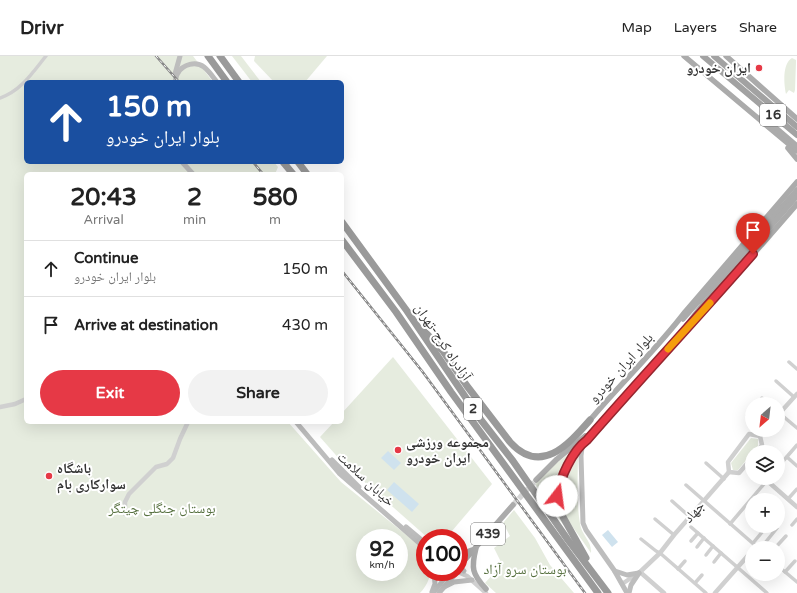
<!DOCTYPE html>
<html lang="en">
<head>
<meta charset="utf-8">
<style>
	:root { --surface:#fff; --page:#f2f2f2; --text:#222; --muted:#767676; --line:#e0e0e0; --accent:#e63946 }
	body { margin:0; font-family:"Varela Round","Noto Naskh Arabic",sans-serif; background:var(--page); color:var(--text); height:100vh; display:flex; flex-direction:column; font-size:15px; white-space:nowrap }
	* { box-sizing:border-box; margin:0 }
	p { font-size:13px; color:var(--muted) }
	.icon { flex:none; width:22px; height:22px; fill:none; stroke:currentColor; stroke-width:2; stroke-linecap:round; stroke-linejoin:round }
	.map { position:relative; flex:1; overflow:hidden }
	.details { position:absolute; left:24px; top:116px; width:320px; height:252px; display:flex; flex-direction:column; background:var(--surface); border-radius:6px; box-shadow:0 4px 16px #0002 }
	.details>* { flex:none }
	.banner { position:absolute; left:24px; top:24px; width:320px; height:84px; border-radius:6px; box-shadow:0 4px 16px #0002; background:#1a4fa0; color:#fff; overflow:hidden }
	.needle { width:26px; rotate:208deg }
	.buttons { position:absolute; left:745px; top:341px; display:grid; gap:8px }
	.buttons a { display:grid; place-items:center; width:40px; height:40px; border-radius:50%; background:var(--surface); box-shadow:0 4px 16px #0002; font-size:20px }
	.speed { position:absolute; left:356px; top:473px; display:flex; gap:8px; font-size:20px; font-weight:700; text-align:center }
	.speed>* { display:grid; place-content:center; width:52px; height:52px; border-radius:50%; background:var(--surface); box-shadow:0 4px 16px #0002; line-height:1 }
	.speed small { font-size:10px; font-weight:400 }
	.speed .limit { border:6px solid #d22; background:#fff; color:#111 }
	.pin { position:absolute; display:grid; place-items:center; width:34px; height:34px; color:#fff; margin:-41px -17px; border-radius:50% 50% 50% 0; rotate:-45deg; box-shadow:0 0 4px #0007 }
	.pin .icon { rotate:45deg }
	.me { position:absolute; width:44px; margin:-22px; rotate:15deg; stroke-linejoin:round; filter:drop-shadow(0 0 3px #0008) }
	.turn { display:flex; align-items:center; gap:14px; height:84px; padding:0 16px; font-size:18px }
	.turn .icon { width:52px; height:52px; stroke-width:2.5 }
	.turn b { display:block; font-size:28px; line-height:34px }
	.eta { display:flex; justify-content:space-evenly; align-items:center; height:68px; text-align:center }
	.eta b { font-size:24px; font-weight:700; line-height:28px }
	.cta { display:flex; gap:8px; margin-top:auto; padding:8px 16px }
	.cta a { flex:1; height:46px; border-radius:24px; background:var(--accent); color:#fff; font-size:16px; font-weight:700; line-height:46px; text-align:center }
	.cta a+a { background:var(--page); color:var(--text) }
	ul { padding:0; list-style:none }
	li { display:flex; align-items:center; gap:12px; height:56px; padding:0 16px; border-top:1px solid var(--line) }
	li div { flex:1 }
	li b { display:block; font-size:15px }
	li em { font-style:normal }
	header { display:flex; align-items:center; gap:24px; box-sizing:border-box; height:56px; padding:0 20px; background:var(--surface); border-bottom:1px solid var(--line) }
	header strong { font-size:19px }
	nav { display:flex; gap:22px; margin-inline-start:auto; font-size:14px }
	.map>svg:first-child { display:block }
	.green { fill:#e6ecdf; fill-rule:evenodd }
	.water { fill:#cfe2ee }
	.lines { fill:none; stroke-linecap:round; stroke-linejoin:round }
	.primary-tunnel { stroke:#d6d6d6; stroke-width:5.5; stroke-dasharray:5.5 3; stroke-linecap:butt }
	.minor { stroke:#d0d0d0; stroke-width:3.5 }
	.tertiary { stroke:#d0d0d0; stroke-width:4.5 }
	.secondary { stroke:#bdbdbd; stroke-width:5 }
	.primary { stroke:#ababab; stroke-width:5.5 }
	.trunk { stroke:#a2a2a2; stroke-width:6 }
	.motorway { stroke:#9a9a9a; stroke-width:7 }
	.rail-casing { stroke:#888; stroke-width:2.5 }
	.rail { stroke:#fff; stroke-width:1; stroke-dasharray:3; stroke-linecap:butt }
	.route-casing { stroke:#96252e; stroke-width:10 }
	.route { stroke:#e63946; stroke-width:7 }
	.slow { stroke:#f59e0b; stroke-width:7 }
	.poi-dot { fill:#e63946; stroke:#fff; stroke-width:1.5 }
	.labels { text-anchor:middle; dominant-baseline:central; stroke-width:4; stroke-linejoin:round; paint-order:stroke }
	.shield { fill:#fff; stroke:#707070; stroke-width:1 }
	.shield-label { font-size:13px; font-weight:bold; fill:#333 }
	.poi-label { font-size:14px; font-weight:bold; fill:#333; stroke:#fff; text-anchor:start }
	.street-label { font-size:14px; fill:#333; stroke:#fff }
	.park-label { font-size:14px; fill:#56703f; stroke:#fff }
</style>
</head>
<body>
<header>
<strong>Drivr</strong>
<nav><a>Map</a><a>Layers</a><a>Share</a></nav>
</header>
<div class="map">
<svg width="797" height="537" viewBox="0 0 797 537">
	<rect width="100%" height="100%" fill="#fff"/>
	<g class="green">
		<path d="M 0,0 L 193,0 L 213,26 L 26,26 L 26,106 L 274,106 L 278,111 L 275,118 L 26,118 L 26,366 L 288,366 L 341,426 L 420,490 L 425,498 L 425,516 L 431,516 C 429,524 426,531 420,537 L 0,537 ZM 365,482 L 399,482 L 399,516 L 365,516 Z"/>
		<polygon points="232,0 241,0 261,26 252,26"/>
		<polygon points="255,0 327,0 305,26 274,26 254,5"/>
		<path d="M 792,2 L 796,4 L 796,6 L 795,34 L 794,37 L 789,34 L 786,38 C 784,28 782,8 792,2 Z"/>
		<polygon points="393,301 492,428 446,482 428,482 342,406 320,381 334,366 342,366 342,357"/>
		<polygon points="751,382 758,383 758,390 738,414 733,414 731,407"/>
		<path d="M 574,394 C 554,428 547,431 564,470 L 535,428 L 555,408 Z"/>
		<path d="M 578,395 C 578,419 576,445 580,468 C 582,480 592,485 591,497 L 563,457 L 560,444 L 565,426 L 575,406 Z"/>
		<polygon points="514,454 535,482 550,509 574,537 496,537 485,527 502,508 494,492 510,480 503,467"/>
	</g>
	<g class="water">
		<polygon points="388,395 401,407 394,414 381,402"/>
		<polygon points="394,426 419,448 412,456 387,434"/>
		<polygon points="608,474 618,486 612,491 602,479"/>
	</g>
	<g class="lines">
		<polyline class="primary-tunnel" points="513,449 536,424"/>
		<g class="minor">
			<path d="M 0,42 C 21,35 33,16 46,0"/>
			<polyline points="789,306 797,313"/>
			<polyline points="776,325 794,341"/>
			<polyline points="762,342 769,348"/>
			<polyline points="778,356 797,372"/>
			<polyline points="747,360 752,365"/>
			<polyline points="787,401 797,410"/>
			<polyline points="706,407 724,423"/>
			<polyline points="778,411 797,389"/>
			<polyline points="686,429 757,491"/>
			<polyline points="788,443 797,433"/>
			<polyline points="672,445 690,461"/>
			<polyline points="655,463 674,479"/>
			<polyline points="730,468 769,422"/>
			<polyline points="792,469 797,463"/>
			<polyline points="691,471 767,537"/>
			<polyline points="641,483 656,495 660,497 706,537"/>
			<polyline points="691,485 698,477"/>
			<polyline points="753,487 763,475"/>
			<polyline points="697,491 704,482"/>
			<polyline points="761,492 777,472"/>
			<polyline points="775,492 786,480"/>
			<polyline points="706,499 713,490"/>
			<polyline points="714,506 721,497"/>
			<polyline points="778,510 797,526"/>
			<polyline points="678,513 685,505"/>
			<polyline points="785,516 795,505"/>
			<polyline points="695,527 702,519"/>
		</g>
		<g class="tertiary">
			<polyline points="0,351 15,348 26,343"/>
			<polyline points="778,359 797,338"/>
			<polyline points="760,380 765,374"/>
			<polyline points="757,396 762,389 760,380"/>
			<polyline points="752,402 739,417 729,416 728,406 749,378 760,380"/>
			<polyline points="747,408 752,412"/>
			<polyline points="764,422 797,451"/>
			<polyline points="125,458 125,446 129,438 156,411 167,408 173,402 180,383 188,366"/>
			<polyline points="755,492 756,491"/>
			<polyline points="458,516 467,520 486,537"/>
			<polyline points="640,516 664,537"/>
			<polyline points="622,528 640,516 660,497 674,479 729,416"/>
			<polyline points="715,537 752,495"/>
		</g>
		<g class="secondary">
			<polyline points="175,18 180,0"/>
			<path d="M 175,26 C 176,23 176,19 178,17 C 183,8 196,5 204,11 C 209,15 213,21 217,26"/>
			<polyline points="182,106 193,118"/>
			<polyline points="296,366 339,417 425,492"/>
			<polyline points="584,388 582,391 581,400 583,467 586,474 614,514 627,537"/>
			<polyline points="332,404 359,431"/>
			<polyline points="406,471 425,487"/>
			<polyline points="459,511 464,515"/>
			<polyline points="615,515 627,519 639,517"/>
			<polyline points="444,531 454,526 472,524"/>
			<polyline points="432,536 435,528 434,516"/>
			<polyline points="433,537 450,516"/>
			<polyline points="439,537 457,516"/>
			<polyline points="629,537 631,529 639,517"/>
		</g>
		<g class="primary">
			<polyline points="684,0 797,95"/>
			<polyline points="726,0 797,63"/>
			<polyline points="762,60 797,90"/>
			<polyline points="788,92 797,103"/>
			<polyline points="683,263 797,134"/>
			<polyline points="687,269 704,247 797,140"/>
			<path d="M 590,364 C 621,327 656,294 685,256 L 797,126"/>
			<polyline points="595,373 677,283 696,264 797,148"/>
			<polyline points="536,424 557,403 585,380"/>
			<path d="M 476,492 C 471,512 472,518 486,533"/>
			<polyline points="459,499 472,494"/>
			<polyline points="462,507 513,449"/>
		</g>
		<g class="trunk">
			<polyline points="703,0 797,79"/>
			<polyline points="714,0 797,71"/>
		</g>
		<g class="motorway">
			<polyline points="208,0 227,26"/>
			<polyline points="220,0 239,26"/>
			<polyline points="283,106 293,118"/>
			<polyline points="298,106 307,118"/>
			<polyline points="342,166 407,255 481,364 513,405 568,484 608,537"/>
			<polyline points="342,184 396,256 451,336 598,537"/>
			<path d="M 424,275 L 443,295 L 467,330 L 510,386 C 541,420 568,389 590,364"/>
			<polyline points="586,502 563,461 557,440 561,425 576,394 597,371"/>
		</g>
		<g class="rail-casing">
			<g id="rail">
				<polyline points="156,0 179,26"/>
				<polyline points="253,106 263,118"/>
				<polyline points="342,215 422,315 585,537"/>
			</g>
		</g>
		<use href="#rail" class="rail"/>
	</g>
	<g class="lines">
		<g class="route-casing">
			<path id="route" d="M 557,440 C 560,422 572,395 587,384 C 642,321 698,261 753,198"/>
		</g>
		<use href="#route" class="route"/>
		<polyline class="slow" points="668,293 710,247"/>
	</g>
	<g class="poi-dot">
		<circle cx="759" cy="12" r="4"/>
		<circle cx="398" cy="394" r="4"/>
		<circle cx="49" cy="420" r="4"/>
	</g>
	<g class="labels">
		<g class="shield">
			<rect x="760" y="48" width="26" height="22" rx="3"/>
			<rect x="464" y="342" width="18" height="22" rx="3"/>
			<rect x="471" y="467" width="34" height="22" rx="3"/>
		</g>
		<g class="shield-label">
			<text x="773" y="59">16</text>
			<text x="473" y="353">2</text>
			<text x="488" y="478">439</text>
		</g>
		<g class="poi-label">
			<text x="751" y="12" text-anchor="end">ایران خودرو</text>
			<text x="406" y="386">مجموعه ورزشی<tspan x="406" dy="16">ایران خودرو</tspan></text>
			<text x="57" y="412">باشگاه<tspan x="57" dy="16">سوارکاری بام</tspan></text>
		</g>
		<g class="street-label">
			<text transform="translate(443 286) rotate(56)">آزادراه کرج-تهران</text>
			<text transform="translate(621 312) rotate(-48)">بلوار ایران خودرو</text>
			<text transform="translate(366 423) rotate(43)">خیابان سلامت</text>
			<text transform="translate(694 456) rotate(-48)">جهاد</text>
		</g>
		<g class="park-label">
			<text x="162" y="452">بوستان جنگلی چیتگر</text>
			<text x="525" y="513">بوستان سرو آزاد</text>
		</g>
	</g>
</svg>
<div class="buttons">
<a><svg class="needle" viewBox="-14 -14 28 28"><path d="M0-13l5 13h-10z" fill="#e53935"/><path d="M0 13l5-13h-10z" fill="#767676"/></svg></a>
<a><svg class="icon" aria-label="layers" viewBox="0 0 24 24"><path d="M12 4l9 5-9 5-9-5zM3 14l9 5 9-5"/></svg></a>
<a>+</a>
<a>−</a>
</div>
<div class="speed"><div>92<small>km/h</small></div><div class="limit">100</div></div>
<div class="pin" style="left:753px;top:198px;background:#d93025"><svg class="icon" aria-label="arrive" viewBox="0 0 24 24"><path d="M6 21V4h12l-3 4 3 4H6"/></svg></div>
<svg class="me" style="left:557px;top:440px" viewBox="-20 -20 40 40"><circle r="19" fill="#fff"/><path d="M0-13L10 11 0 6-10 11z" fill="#e63946"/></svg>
<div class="banner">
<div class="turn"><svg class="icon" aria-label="ahead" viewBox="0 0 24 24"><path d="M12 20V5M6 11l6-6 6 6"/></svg><div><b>150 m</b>بلوار ایران خودرو</div></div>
</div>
<section class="details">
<div class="eta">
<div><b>20:43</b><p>Arrival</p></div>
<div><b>2</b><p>min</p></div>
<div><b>580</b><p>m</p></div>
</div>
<ul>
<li><svg class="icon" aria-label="ahead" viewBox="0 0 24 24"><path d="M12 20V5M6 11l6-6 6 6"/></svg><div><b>Continue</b><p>بلوار ایران خودرو</p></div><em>150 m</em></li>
<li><svg class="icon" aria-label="arrive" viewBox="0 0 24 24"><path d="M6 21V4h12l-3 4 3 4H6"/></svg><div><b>Arrive at destination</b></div><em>430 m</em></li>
</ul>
<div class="cta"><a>Exit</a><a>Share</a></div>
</section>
</div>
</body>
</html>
